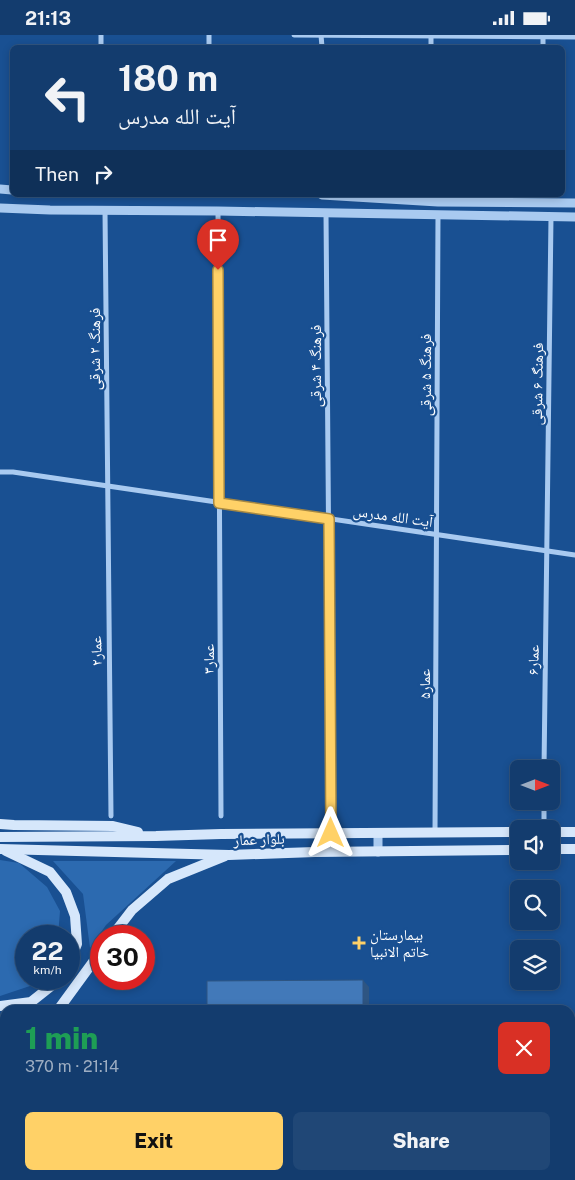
<!DOCTYPE html>
<html lang="en">
<head>
<meta charset="utf-8">
<style>
	:root { --surface:#133c6e; --page:#204776; --text:#f1f3f6; --muted:#9dadc2; --line:#325681; --accent:#ffd167 }
	body { margin:0; font-family:"Public Sans","Noto Naskh Arabic",sans-serif; background:var(--page); color:var(--text); height:100vh; display:flex; flex-direction:column; font-size:19px; white-space:nowrap }
	* { box-sizing:border-box; margin:0 }
	p { font-size:16px; color:var(--muted) }
	.icon { flex:none; width:28px; height:28px; fill:none; stroke:currentColor; stroke-width:2; stroke-linecap:round; stroke-linejoin:round }
	.map { position:relative; flex:1; overflow:hidden }
	.drawer { position:absolute; left:0px; top:970px; width:575px; height:175px; display:flex; flex-direction:column; background:var(--surface); border-radius:15px 15px 0 0; box-shadow:0 2px 8px #0003,0 0 0 1px var(--line) }
	.drawer>* { flex:none }
	.top-card { position:absolute; left:10px; top:10px; width:555px; height:152px; border-radius:8px; box-shadow:0 2px 8px #0003,0 0 0 1px var(--line); background:#133c6e; color:var(--text); overflow:hidden }
	.needle { width:32px; rotate:90deg }
	.buttons { position:absolute; left:510px; top:725px; display:grid; gap:10px }
	.buttons a { display:grid; place-items:center; width:50px; height:50px; border-radius:8px; background:var(--surface); box-shadow:0 2px 8px #0003,0 0 0 1px var(--line); font-size:25px }
	.speed { position:absolute; left:15px; top:890px; display:flex; gap:10px; font-size:25px; font-weight:700; text-align:center }
	.speed>* { display:grid; place-content:center; width:65px; height:65px; border-radius:50%; background:var(--surface); box-shadow:0 2px 8px #0003,0 0 0 1px var(--line); line-height:1 }
	.speed small { font-size:12px; font-weight:400 }
	.speed .limit { border:8px solid #d22; background:#fff; color:#111 }
	.pin { position:absolute; display:grid; place-items:center; width:42px; height:42px; color:#fff; margin:-51px -21px; border-radius:50% 50% 50% 0; rotate:-45deg; box-shadow:0 0 5px #0007 }
	.pin .icon { rotate:45deg }
	.me { position:absolute; width:55px; margin:-28px; rotate:0deg; stroke-linejoin:round; filter:drop-shadow(0 0 4px #0008) }
	.turn { display:flex; align-items:center; gap:18px; height:105px; padding:0 25px; font-size:22px }
	.turn .icon { width:65px; height:65px; stroke-width:2.5 }
	.turn b { display:block; font-size:35px; line-height:42px }
	.then { display:flex; align-items:center; height:48px; padding:0 25px; background:#0003; gap:10px; font-size:19px }
	.round { display:grid; place-items:center; flex:none; width:52px; height:52px; border-radius:8px; background:var(--page) }
	.head { display:flex; align-items:center; justify-content:space-between; height:85px; padding:0 25px }
	h1 { font-size:30px; font-weight:800; line-height:38px; color:#1e9e55 }
	.primary-button { display:flex; gap:10px; margin-top:auto; padding:10px 25px }
	.primary-button a { flex:1; height:58px; border-radius:8px; background:var(--accent); color:#111; font-size:20px; font-weight:800; line-height:58px; text-align:center }
	.primary-button a+a { background:var(--page); color:var(--text) }
	.status { display:flex; justify-content:space-between; align-items:center; height:35px; padding:0 25px; background:var(--surface); direction:ltr }
	.status svg { height:14px; fill:currentColor }
	.map>svg:first-child { display:block }
	.green { fill:#2c6ab0 }
	.lines { fill:none; stroke-linecap:round; stroke-linejoin:round }
	.minor { stroke:#a9caf0; stroke-width:5 }
	.tertiary { stroke:#a9caf0; stroke-width:9 }
	.secondary { stroke:#d6e7fb; stroke-width:10 }
	.shaded-wall { fill:#2e5582 }
	.building { fill:#4279b9; stroke:#2e5582 }
	.route-casing { stroke:#a68843; stroke-width:12 }
	.route { stroke:#ffd167; stroke-width:9 }
	.poi-dot { fill:#ffd167; stroke:#195092; stroke-width:2 }
	.labels { text-anchor:middle; dominant-baseline:central; stroke-width:4.5; stroke-linejoin:round; paint-order:stroke }
	.street-label { font-size:15px; fill:#fff; stroke:#195092 }
	.poi-label { font-size:15px; fill:#fff; stroke:#195092; text-anchor:start }
</style>
</head>
<body>
<div class="status"><b>21:13</b><svg viewBox="0 0 49 12"><path d="M0 12V9h3v3zM5 12V6h3v6zM10 12V3h3v9zM15 12V0h3v12zM26 1h20v11H26zM47 4h2v5h-2z"/></svg></div>
<div class="map">
<svg width="575" height="1145" viewBox="0 0 575 1145">
	<rect width="100%" height="100%" fill="#195092"/>
	<g class="green">
		<polygon points="0,825 19,828 47,852 60,876 58,901 26,901 26,944 38,944 33,950 0,961"/>
		<polygon points="53,826 176,826 106,890 90,913 83,859"/>
	</g>
	<g class="lines">
		<g class="minor">
			<polyline points="209,0 209,12"/>
			<polyline points="294,0 575,2"/>
			<polyline points="321,0 322,12"/>
			<polyline points="101,12 101,0"/>
			<polyline points="431,12 431,0"/>
			<polyline points="543,12 543,0"/>
			<polyline points="105,176 111,781"/>
			<polyline points="218,176 221,781"/>
			<polyline points="326,178 331,798"/>
			<polyline points="0,437 13,437 575,520"/>
			<polyline points="544,734 551,182"/>
			<polyline points="544,794 544,766"/>
			<polyline points="435,797 438,180"/>
		</g>
		<g class="tertiary">
			<polyline points="0,154 12,155"/>
			<polyline points="322,160 438,167 575,168"/>
			<polyline points="0,173 50,175 218,176 575,182"/>
			<polyline points="378,798 378,817"/>
		</g>
		<g class="secondary">
			<polyline points="0,789 14,790 113,791 138,797"/>
			<polyline points="551,797 575,797"/>
			<polyline points="0,802 156,801 221,799 519,797"/>
			<polyline points="0,814 229,820 315,817 519,815"/>
			<polyline points="551,814 575,814"/>
			<polyline points="6,816 50,837 66,857 75,881 77,909 69,929"/>
			<polyline points="112,901 132,875 168,844 225,821"/>
			<polyline points="0,971 31,967 60,944"/>
			<polyline points="58,975 101,916"/>
			<polyline points="0,1129 6,1145"/>
		</g>
	</g>
	<polygon class="shaded-wall" points="363,945 369,952 369,975 363,975"/>
	<polygon class="building" points="363,945 363,975 207,975 207,946"/>
	<g class="lines">
		<g class="route-casing">
			<polyline id="route" points="218,235 219,468 329,484 331,798"/>
		</g>
		<use href="#route" class="route"/>
	</g>
	<path class="poi-dot" d="M356.5 900.5h5v5h5v5h-5v5h-5v-5h-5v-5h5z"/>
	<g class="labels">
		<g class="street-label">
			<text transform="translate(94 314) rotate(-90)">فرهنگ ۲ شرقی</text>
			<text transform="translate(315 331) rotate(-90)">فرهنگ ۴ شرقی</text>
			<text transform="translate(425 340) rotate(-90)">فرهنگ ۵ شرقی</text>
			<text transform="translate(537 349) rotate(-89)">فرهنگ ۶ شرقی</text>
			<text transform="translate(393 481) rotate(8)">آیت الله مدرس</text>
			<text transform="translate(96 616) rotate(-91)">عمار۲</text>
			<text transform="translate(208 624) rotate(-90)">عمار۳</text>
			<text transform="translate(533 625) rotate(-89)">عمار۶</text>
			<text transform="translate(424 649) rotate(-90)">عمار۵</text>
			<text transform="translate(259 804) rotate(-2)">بلوار عمار</text>
		</g>
		<g class="poi-label">
			<text x="370" y="899">بیمارستان<tspan x="370" dy="17">خاتم الانبیا</tspan></text>
		</g>
	</g>
</svg>
<div class="buttons">
<a><svg class="needle" viewBox="-14 -14 28 28"><path d="M0-13l5 13h-10z" fill="#e53935"/><path d="M0 13l5-13h-10z" fill="#9dadc2"/></svg></a>
<a><svg class="icon" aria-label="sound" viewBox="0 0 24 24"><path d="M4 9h4l5-4v14l-5-4H4zM17 9q2 3 0 6"/></svg></a>
<a><svg class="icon" aria-label="search" viewBox="0 0 24 24"><circle cx="10" cy="10" r="6"/><path d="M15 15l6 6"/></svg></a>
<a><svg class="icon" aria-label="layers" viewBox="0 0 24 24"><path d="M12 4l9 5-9 5-9-5zM3 14l9 5 9-5"/></svg></a>
</div>
<div class="speed"><div>22<small>km/h</small></div><div class="limit">30</div></div>
<div class="pin" style="left:218px;top:235px;background:#d93025"><svg class="icon" aria-label="arrive" viewBox="0 0 24 24"><path d="M6 21V4h12l-3 4 3 4H6"/></svg></div>
<svg class="me" style="left:331px;top:798px" viewBox="-20 -20 40 40"><path d="M0-17L14 15 0 8-14 15z" fill="#ffd167" stroke="#fff" stroke-width="4"/></svg>
<div class="top-card">
<div class="turn"><svg class="icon" aria-label="left" viewBox="0 0 24 24"><path d="M17 20v-9H6M10 6l-5 5 5 5"/></svg><div><b>180 m</b>آیت الله مدرس</div></div>
<div class="then">Then<svg class="icon" aria-label="right" viewBox="0 0 24 24"><path d="M7 20v-9h11M14 6l5 5-5 5"/></svg></div>
</div>
<section class="drawer">
<div class="head"><div><h1>1 min</h1><p>370 m · 21:14</p></div><a class="round" style="background:#d93025;color:#fff"><svg class="icon" aria-label="close" viewBox="0 0 24 24"><path d="M6 6l12 12M18 6L6 18"/></svg></a></div>
<div class="primary-button"><a>Exit</a><a>Share</a></div>
</section>
</div>
</body>
</html>
